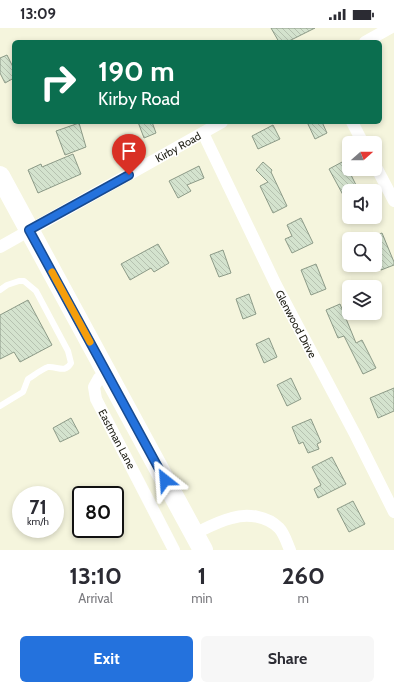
<!DOCTYPE html>
<html lang="en">
<head>
<meta charset="utf-8">
<style>
	:root { --surface:#fff; --page:#f7f7f7; --text:#2b2b33; --muted:#7c7c81; --accent:#2472dd }
	body { margin:0; font-family:Cabin,sans-serif; background:var(--page); color:var(--text); height:100vh; display:flex; flex-direction:column; font-size:15px; white-space:nowrap }
	* { box-sizing:border-box; margin:0 }
	p { font-size:13px; color:var(--muted) }
	.icon { flex:none; width:22px; height:22px; fill:none; stroke:currentColor; stroke-width:2; stroke-linecap:round; stroke-linejoin:round }
	.map { position:relative; height:522px; overflow:hidden }
	.details { display:flex; flex-direction:column; background:var(--surface); flex:1 }
	.details>* { flex:none }
	.hud { position:absolute; left:12px; top:12px; width:370px; height:84px; border-radius:6px; box-shadow:0 2px 6px #0003; background:#0b6e4f; color:#fff; overflow:hidden }
	.needle { width:26px; rotate:69deg }
	.fabs { position:absolute; left:342px; top:108px; display:grid; gap:8px }
	.fabs a { display:grid; place-items:center; width:40px; height:40px; border-radius:6px; background:var(--surface); box-shadow:0 2px 6px #0003; font-size:20px }
	.speed { position:absolute; left:12px; top:458px; display:flex; gap:8px; font-size:20px; font-weight:700; text-align:center }
	.speed>* { display:grid; place-content:center; width:52px; height:52px; border-radius:50%; background:var(--surface); box-shadow:0 2px 6px #0003; line-height:1 }
	.speed small { font-size:10px; font-weight:400 }
	.speed .limit { border:2px solid #111; border-radius:6px; background:#fff; color:#111 }
	.pin { position:absolute; display:grid; place-items:center; width:34px; height:34px; color:#fff; margin:-41px -17px; border-radius:50% 50% 50% 0; rotate:-45deg; box-shadow:0 0 4px #0007 }
	.pin .icon { rotate:45deg }
	.me { position:absolute; width:44px; margin:-22px; rotate:332deg; stroke-linejoin:round; filter:drop-shadow(0 0 3px #0008) }
	.turn { display:flex; align-items:center; gap:14px; height:84px; padding:0 20px; font-size:18px }
	.turn .icon { width:52px; height:52px; stroke-width:2.5 }
	.turn b { display:block; font-size:28px; line-height:34px }
	.eta { display:flex; justify-content:space-evenly; align-items:center; height:68px; text-align:center }
	.eta b { font-size:24px; font-weight:700; line-height:28px }
	.primary-button { display:flex; gap:8px; margin-top:auto; padding:8px 20px }
	.primary-button a { flex:1; height:46px; border-radius:6px; background:var(--accent); color:#fff; font-size:16px; font-weight:700; line-height:46px; text-align:center }
	.primary-button a+a { background:var(--page); color:var(--text) }
	.status { display:flex; justify-content:space-between; align-items:center; height:28px; padding:0 20px; background:var(--surface); direction:ltr }
	.status svg { height:11px; fill:currentColor }
	.map>svg:first-child { display:block }
	.building { fill:url(#building-back-hatch); stroke:#8c9a87 }
	.lines { fill:none; stroke-linecap:round; stroke-linejoin:round }
	.service { stroke:#fff; stroke-width:6 }
	.minor { stroke:#fff; stroke-width:12 }
	.trunk { stroke:#fff; stroke-width:20 }
	.route-casing { stroke:#174a90; stroke-width:10 }
	.route { stroke:#2472dd; stroke-width:7 }
	.slow { stroke:#f59e0b; stroke-width:7 }
	.labels { text-anchor:middle; dominant-baseline:central; stroke-width:3; stroke-linejoin:round; paint-order:stroke }
	.street-label { font-size:11px; fill:#23231a; stroke:#fff }
</style>
</head>
<body>
<div class="status"><b>13:09</b><svg viewBox="0 0 49 12"><path d="M0 12V9h3v3zM5 12V6h3v6zM10 12V3h3v9zM15 12V0h3v12zM26 1h20v11H26zM47 4h2v5h-2z"/></svg></div>
<div class="map">
<svg width="394" height="522" viewBox="0 0 394 522">
	<defs>
		<pattern id="building-back-hatch" width="6" height="6" patternUnits="userSpaceOnUse"><rect width="6" height="6" fill="#d4e3ce"/><path d="M-1 5l2 2M0 0l6 6M5-1l2 2" fill="none" stroke="#b6c2b0"/></pattern>
	</defs>
	<rect width="100%" height="100%" fill="#f5f5dd"/>
	<g class="building">
		<polygon points="271,0 315,0 287,14 279,14"/>
		<polygon points="7,27 14,41 14,50 5,55 0,45 0,30"/>
		<polygon points="138,94 152,94 156,105 144,110"/>
		<polygon points="307,94 322,94 327,105 315,111"/>
		<polygon points="79,95 86,119 65,127 56,103"/>
		<polygon points="273,97 280,111 258,121 252,108"/>
		<polygon points="73,126 81,146 38,165 28,142 41,136 42,139"/>
		<polygon points="344,133 359,163 349,163 349,178 329,141"/>
		<polygon points="263,134 272,142 271,144 287,178 273,185 260,158 268,154 256,142"/>
		<polygon points="199,138 204,150 187,157 191,163 178,170 169,153"/>
		<polygon points="301,190 313,215 292,225 285,211 292,208 287,197"/>
		<polygon points="382,205 394,234 394,237 381,242 375,227 375,208"/>
		<polygon points="158,216 169,235 154,244 151,240 130,252 121,236"/>
		<polygon points="223,222 231,245 219,249 210,227"/>
		<polygon points="316,236 326,261 311,267 301,242"/>
		<polygon points="249,266 256,286 243,291 236,271"/>
		<polygon points="28,272 52,317 20,334 14,324 0,331 0,287"/>
		<polygon points="340,276 356,315 362,312 376,340 363,346 344,308 338,310 326,282"/>
		<polygon points="269,310 277,329 264,335 256,316"/>
		<polygon points="291,350 301,371 287,378 277,357"/>
		<polygon points="394,360 394,383 378,390 370,370"/>
		<polygon points="71,390 79,405 60,414 53,400"/>
		<polygon points="311,391 321,414 317,416 319,421 308,425 303,414 299,416 292,399"/>
		<polygon points="332,429 346,456 318,470 314,461 321,457 312,439"/>
		<polygon points="353,473 365,496 349,504 337,481"/>
	</g>
	<g class="lines">
		<path class="service" d="M 0,262 L 7,257 L 19,253 L 24,253 L 36,263 L 68,323 L 71,335 C 65,346 57,338 48,339 C 42,341 33,348 28,351 L 23,364 L 0,378"/>
		<g class="minor">
			<polyline points="365,14 390,0"/>
			<polyline points="352,94 363,115"/>
			<polyline points="203,105 276,257 356,408 394,484"/>
			<polyline points="375,137 394,173"/>
			<polyline points="0,219 222,94"/>
			<polyline points="107,346 99,350 94,359 96,371 174,522"/>
			<path d="M 194,506 C 206,500 219,493 232,490 C 247,485 267,488 279,500 C 284,505 287,515 290,522"/>
		</g>
		<polyline class="trunk" points="0,148 203,522"/>
	</g>
	<g class="lines">
		<g class="route-casing">
			<polyline id="route" points="129,147 29,202 165,452"/>
		</g>
		<use href="#route" class="route"/>
		<polyline class="slow" points="52,244 90,314"/>
	</g>
	<g class="labels">
		<g class="street-label">
			<text transform="translate(178 119) rotate(-29)">Kirby Road</text>
			<text transform="translate(296 296) rotate(62)">Glenwood Drive</text>
			<text transform="translate(117 411) rotate(62)">Eastman Lane</text>
		</g>
	</g>
</svg>
<div class="fabs">
<a><svg class="needle" viewBox="-14 -14 28 28"><path d="M0-13l5 13h-10z" fill="#e53935"/><path d="M0 13l5-13h-10z" fill="#7c7c81"/></svg></a>
<a><svg class="icon" aria-label="sound" viewBox="0 0 24 24"><path d="M4 9h4l5-4v14l-5-4H4zM17 9q2 3 0 6"/></svg></a>
<a><svg class="icon" aria-label="search" viewBox="0 0 24 24"><circle cx="10" cy="10" r="6"/><path d="M15 15l6 6"/></svg></a>
<a><svg class="icon" aria-label="layers" viewBox="0 0 24 24"><path d="M12 4l9 5-9 5-9-5zM3 14l9 5 9-5"/></svg></a>
</div>
<div class="speed"><div>71<small>km/h</small></div><div class="limit">80</div></div>
<div class="pin" style="left:129px;top:147px;background:#d93025"><svg class="icon" aria-label="arrive" viewBox="0 0 24 24"><path d="M6 21V4h12l-3 4 3 4H6"/></svg></div>
<svg class="me" style="left:165px;top:452px" viewBox="-20 -20 40 40"><path d="M0-17L14 15 0 8-14 15z" fill="#2472dd" stroke="#fff" stroke-width="4"/></svg>
<div class="hud">
<div class="turn"><svg class="icon" aria-label="right" viewBox="0 0 24 24"><path d="M7 20v-9h11M14 6l5 5-5 5"/></svg><div><b>190 m</b>Kirby Road</div></div>
</div>
</div>
<section class="details">
<div class="eta">
<div><b>13:10</b><p>Arrival</p></div>
<div><b>1</b><p>min</p></div>
<div><b>260</b><p>m</p></div>
</div>
<div class="primary-button"><a>Exit</a><a>Share</a></div>
</section>
</body>
</html>
